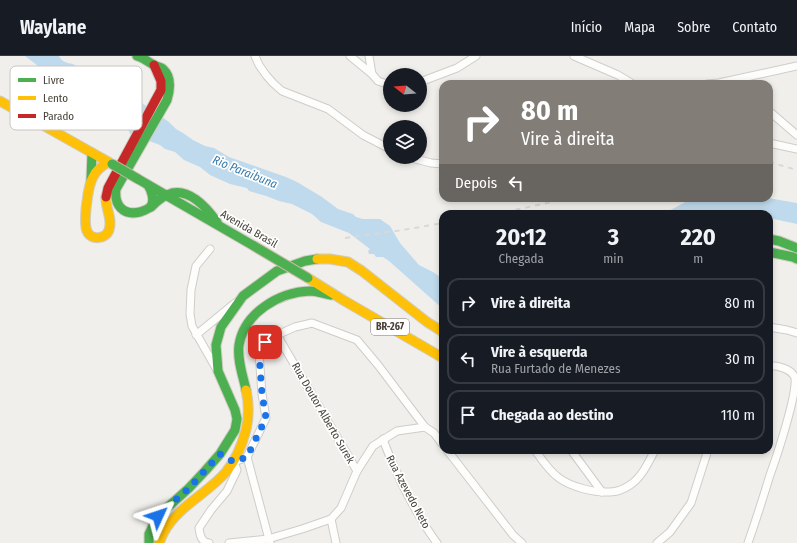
<!DOCTYPE html>
<html lang="pt">
<head>
<meta charset="utf-8">
<style>
	:root { --surface:#171b24; --page:#242831; --text:#f1f3f6; --muted:#9ea1a6; --line:#363941 }
	body { margin:0; font-family:"Fira Sans Condensed",sans-serif; background:var(--page); color:var(--text); height:100vh; display:flex; flex-direction:column; font-size:15px; white-space:nowrap }
	* { box-sizing:border-box; margin:0 }
	p { font-size:13px; color:var(--muted) }
	.icon { flex:none; width:22px; height:22px; fill:none; stroke:currentColor; stroke-width:2; stroke-linecap:round; stroke-linejoin:round }
	.map { position:relative; flex:1; overflow:hidden }
	.sheet { position:absolute; left:439px; top:154px; width:334px; height:244px; display:flex; flex-direction:column; background:var(--surface); border-radius:12px; box-shadow:0 2px 6px #0003 }
	.sheet>* { flex:none }
	.hud { position:absolute; left:439px; top:24px; width:334px; height:122px; border-radius:12px; box-shadow:0 2px 6px #0003; background:#827e77; color:#fff; overflow:hidden }
	.needle { width:26px; rotate:287deg }
	.buttons { position:absolute; left:383px; top:12px; display:grid; gap:8px }
	.buttons a { display:grid; place-items:center; width:44px; height:44px; border-radius:50%; background:var(--surface); box-shadow:0 2px 6px #0003; font-size:20px }
	.pin { position:absolute; display:grid; place-items:center; width:34px; height:34px; color:#fff; margin:-17px; border-radius:8px; box-shadow:0 2px 6px #0006 }
	.me { position:absolute; width:44px; margin:-22px; rotate:48deg; stroke-linejoin:round; filter:drop-shadow(0 0 3px #0008) }
	.turn { display:flex; align-items:center; gap:14px; height:84px; padding:0 16px; font-size:18px }
	.turn .icon { width:52px; height:52px; stroke-width:2.5 }
	.turn b { display:block; font-size:28px; line-height:34px }
	.then { display:flex; align-items:center; height:38px; padding:0 16px; background:#0003; gap:8px; font-size:15px }
	.eta { display:flex; justify-content:space-evenly; align-items:center; height:68px; text-align:center }
	.eta b { font-size:24px; font-weight:700; line-height:28px }
	ul { padding:0; list-style:none }
	li { display:flex; align-items:center; gap:12px; height:50px; margin:0 8px 6px; padding:0 8px; border:2px solid var(--line); border-radius:12px }
	li div { flex:1 }
	li b { display:block; font-size:15px }
	li em { font-style:normal }
	header { display:flex; align-items:center; gap:24px; box-sizing:border-box; height:56px; padding:0 20px; background:var(--surface); border-bottom:1px solid var(--line) }
	header strong { font-size:19px }
	nav { display:flex; gap:22px; margin-inline-start:auto; font-size:14px }
	.map>svg:first-child { display:block }
	.water { fill:#bfdaec }
	.lines { fill:none; stroke-linecap:round; stroke-linejoin:round }
	.street-casing { stroke:#cfcdc9; stroke-width:9 }
	.fast-casing { stroke:#d0ccc2; stroke-width:11 }
	.slow-casing { stroke:#d0ccc2; stroke-width:11 }
	.jam-casing { stroke:#d0ccc2; stroke-width:11 }
	.street { stroke:#fdfdfc; stroke-width:7 }
	.fast { stroke:#4caf50; stroke-width:9 }
	.slow { stroke:#ffc107; stroke-width:9 }
	.jam { stroke:#c62828; stroke-width:9 }
	.rail { stroke:#d9d9d8; stroke-width:2; stroke-dasharray:5 5; stroke-linecap:butt }
	.fast-bridge-casing { stroke:#c7bba8; stroke-width:11; stroke-linecap:butt }
	.fast-bridge { stroke:#4caf50; stroke-width:9 }
	.route { stroke:#1a73e8; stroke-width:7; stroke-dasharray:0 12.6 }
	.labels { text-anchor:middle; dominant-baseline:central; stroke-width:3.5; stroke-linejoin:round; paint-order:stroke }
	.shield { fill:#fff; stroke:#7e7a74; stroke-width:1 }
	.shield-label { font-size:10px; font-weight:bold; fill:#474138 }
	.street-label { font-size:11px; fill:#474138; stroke:#fff }
	.water-label { font-size:12px; font-style:italic; fill:#387cac; stroke:#fff }
	.key { fill:#fff; stroke:#c8c6c3; stroke-width:1 }
	.key-label { font-size:11px; fill:#474138 }
</style>
</head>
<body>
<header>
<strong>Waylane</strong>
<nav><a>Início</a><a>Mapa</a><a>Sobre</a><a>Contato</a></nav>
</header>
<div class="map">
<svg width="797" height="487" viewBox="0 0 797 487">
	<rect width="100%" height="100%" fill="#f1efeb"/>
	<g class="water">
		<path d="M 25,0 L 59,0 C 62,6 67,7 73,8 L 114,36 L 122,37 L 127,41 L 142,47 L 169,66 L 176,73 L 183,77 L 193,84 L 205,90 L 214,92 L 229,101 L 286,121 L 297,126 L 322,141 L 338,153 L 353,158 L 356,161 L 363,163 L 380,163 L 390,170 L 400,187 L 419,209 L 433,216 L 443,223 L 443,253 L 389,205 L 383,201 L 376,201 L 374,198 L 369,198 L 368,195 L 370,193 L 349,177 L 321,166 L 312,158 L 292,148 L 279,145 L 266,140 L 249,135 L 247,132 L 230,128 L 210,119 L 200,111 L 184,104 L 175,96 L 165,93 L 160,89 L 130,78 L 129,75 L 116,67 L 107,61 L 102,55 L 84,41 L 63,29 Z"/>
		<polygon points="693,142 768,142 797,147 797,168 769,162 769,158 663,158"/>
	</g>
	<g class="lines">
		<g class="street-casing">
			<g id="street">
				<polyline points="255,0 259,9 266,19 273,27 282,35 328,53 363,79 390,93"/>
				<polyline points="350,0 372,18 378,25 390,29"/>
				<polyline points="369,0 372,18"/>
				<polyline points="574,0 618,19 633,28"/>
				<polyline points="420,26 457,12 476,0"/>
				<polyline points="707,28 719,27 797,10"/>
				<polyline points="769,55 797,79"/>
				<polyline points="769,87 797,93"/>
				<polyline points="408,101 431,107 443,108"/>
				<polyline points="210,193 196,210 191,234 190,258 192,270 217,314"/>
				<polyline points="769,271 787,274 797,277"/>
				<polyline points="196,279 235,247"/>
				<polyline points="277,279 357,415"/>
				<path d="M 383,383 C 388,398 395,412 401,426 C 412,448 422,467 437,487"/>
				<polyline points="447,394 513,479 522,487"/>
				<path d="M 535,394 C 542,404 549,415 559,422 C 571,431 595,437 610,436 C 616,436 624,433 630,429 C 642,421 648,407 655,394"/>
				<polyline points="571,394 602,436"/>
				<polyline points="247,401 266,362 262,338 259,297 265,286 277,279 295,271 312,267 357,284 378,309 425,371 434,377 443,389"/>
				<polyline points="331,463 336,487"/>
				<path d="M 209,487 C 201,486 200,479 199,472 L 211,454 L 227,435 L 237,414 L 234,406 L 247,401 L 270,487"/>
				<polyline points="229,487 268,483 302,473 331,463 341,452 357,415 373,390 397,375 425,371"/>
				<polyline points="657,487 670,476 691,447 708,394"/>
				<path d="M 748,487 C 756,464 763,442 770,419 C 777,400 797,339 795,322 C 792,313 777,309 769,310"/>
			</g>
		</g>
		<g class="fast-casing">
			<g id="fast">
				<path d="M 137,0 C 144,2 148,6 154,9 C 157,11 161,11 163,13 C 172,21 170,34 167,44 L 116,133 C 114,149 123,160 140,156 C 143,155 149,153 151,150 C 155,144 151,134 148,129"/>
				<polyline points="138,123 254,190"/>
				<polyline points="91,124 92,97"/>
				<path d="M 151,151 C 157,145 164,139 172,137 C 191,133 207,152 217,166"/>
				<polyline points="769,183 779,185 797,192"/>
				<polyline points="769,196 793,201 797,203"/>
				<path d="M 246,334 C 243,320 237,304 239,289 C 244,257 279,236 310,235 C 317,235 324,238 331,239"/>
				<polyline points="149,487 149,478 158,460 189,432 205,415 220,398 235,374 237,363 235,354 218,315 216,289 221,271 243,240 277,215 305,205 317,203"/>
			</g>
		</g>
		<g class="slow-casing">
			<g id="slow">
				<polyline points="0,45 112,108"/>
				<path d="M 106,141 C 105,152 113,163 109,174 C 106,183 91,185 87,175 C 83,166 88,129 93,121 C 96,114 102,110 108,106"/>
				<polyline points="317,203 330,203 348,206 362,215 427,266 443,276"/>
				<polyline points="308,222 343,244 443,302"/>
				<path d="M 159,487 C 161,483 162,479 164,476 C 177,451 208,437 226,416 C 236,404 242,389 246,374 C 249,361 249,347 246,334"/>
			</g>
		</g>
		<g class="jam-casing">
			<polyline id="jam" points="106,141 108,132 161,34 161,25 154,9"/>
		</g>
		<use href="#street" class="street"/>
		<use href="#fast" class="fast"/>
		<use href="#slow" class="slow"/>
		<use href="#jam" class="jam"/>
		<g class="rail">
			<polyline points="769,106 797,114"/>
			<polyline points="496,158 570,142"/>
			<polyline points="345,182 403,174 443,167"/>
		</g>
		<g class="fast-bridge-casing">
			<g id="fast-bridge">
				<polyline points="112,108 138,123"/>
				<polyline points="254,190 308,222"/>
			</g>
		</g>
		<use href="#fast-bridge" class="fast-bridge"/>
	</g>
	<g class="lines">
		<polyline class="route" points="158,460 189,432 220,398 234,406 247,401 266,362 262,338 259,297 265,286"/>
	</g>
	<g class="labels">
		<rect class="shield" x="371" y="263" width="38" height="16" rx="3"/>
		<g class="shield-label">
			<text x="390" y="271">BR-267</text>
		</g>
		<g class="street-label">
			<text transform="translate(249 173) rotate(30)">Avenida Brasil</text>
			<text transform="translate(323 357) rotate(60)">Rua Doutor Alberto Surek</text>
			<text transform="translate(408 436) rotate(62)">Rua Azevedo Neto</text>
		</g>
		<g class="water-label">
			<text transform="translate(245 116) rotate(22)">Rio Paraibuna</text>
		</g>
	</g>
	<rect x="10" y="10" width="132" height="64" rx="6" class="key"/>
	<rect x="18" y="22" width="18" height="4" fill="#4caf50"/>
	<rect x="18" y="40" width="18" height="4" fill="#ffc107"/>
	<rect x="18" y="58" width="18" height="4" fill="#c62828"/>
	<g class="key-label">
		<text x="43" y="28">Livre</text>
		<text x="43" y="46">Lento</text>
		<text x="43" y="64">Parado</text>
	</g>
</svg>
<div class="buttons">
<a><svg class="needle" viewBox="-14 -14 28 28"><path d="M0-13l5 13h-10z" fill="#e53935"/><path d="M0 13l5-13h-10z" fill="#9ea1a6"/></svg></a>
<a><svg class="icon" aria-label="layers" viewBox="0 0 24 24"><path d="M12 4l9 5-9 5-9-5zM3 14l9 5 9-5"/></svg></a>
</div>
<div class="pin" style="left:265px;top:286px;background:#d93025"><svg class="icon" aria-label="arrive" viewBox="0 0 24 24"><path d="M6 21V4h12l-3 4 3 4H6"/></svg></div>
<svg class="me" style="left:158px;top:460px" viewBox="-20 -20 40 40"><path d="M0-17L14 15 0 8-14 15z" fill="#1a73e8" stroke="#fff" stroke-width="4"/></svg>
<div class="hud">
<div class="turn"><svg class="icon" aria-label="right" viewBox="0 0 24 24"><path d="M7 20v-9h11M14 6l5 5-5 5"/></svg><div><b>80 m</b>Vire à direita</div></div>
<div class="then">Depois<svg class="icon" aria-label="left" viewBox="0 0 24 24"><path d="M17 20v-9H6M10 6l-5 5 5 5"/></svg></div>
</div>
<section class="sheet">
<div class="eta">
<div><b>20:12</b><p>Chegada</p></div>
<div><b>3</b><p>min</p></div>
<div><b>220</b><p>m</p></div>
</div>
<ul>
<li><svg class="icon" aria-label="right" viewBox="0 0 24 24"><path d="M7 20v-9h11M14 6l5 5-5 5"/></svg><div><b>Vire à direita</b></div><em>80 m</em></li>
<li><svg class="icon" aria-label="left" viewBox="0 0 24 24"><path d="M17 20v-9H6M10 6l-5 5 5 5"/></svg><div><b>Vire à esquerda</b><p>Rua Furtado de Menezes</p></div><em>30 m</em></li>
<li><svg class="icon" aria-label="arrive" viewBox="0 0 24 24"><path d="M6 21V4h12l-3 4 3 4H6"/></svg><div><b>Chegada ao destino</b></div><em>110 m</em></li>
</ul>
</section>
</div>
</body>
</html>
